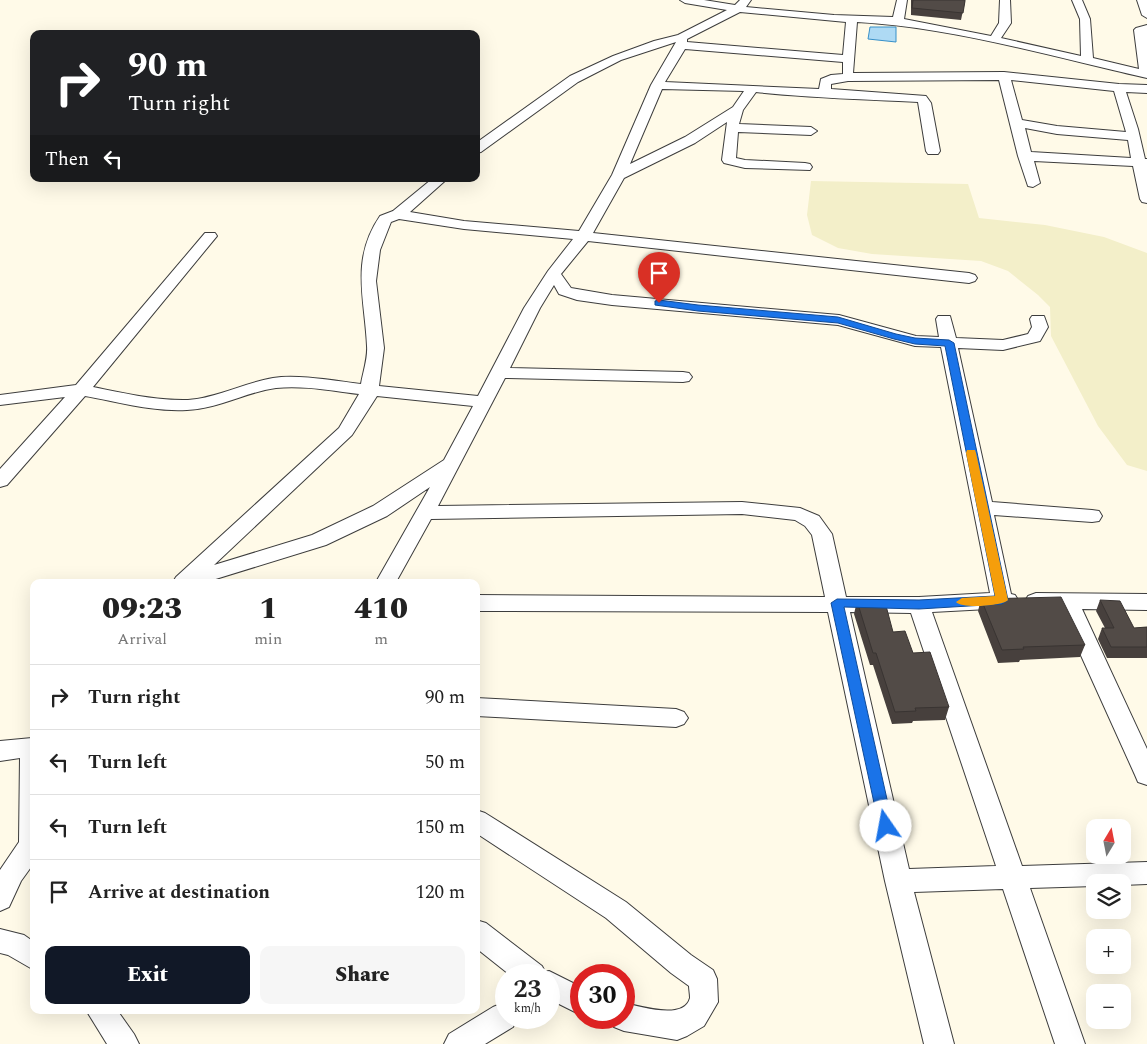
<!DOCTYPE html>
<html lang="en">
<head>
<meta charset="utf-8">
<style>
	:root { --surface:#fff; --page:#f6f6f6; --text:#222; --muted:#767676; --line:#e0e0e0; --accent:#111827 }
	body { margin:0; font-family:Spectral,serif; background:var(--page); color:var(--text); height:100vh; display:flex; flex-direction:column; font-size:19px; white-space:nowrap }
	* { box-sizing:border-box; margin:0 }
	p { font-size:16px; color:var(--muted) }
	.icon { flex:none; width:28px; height:28px; fill:none; stroke:currentColor; stroke-width:2; stroke-linecap:round; stroke-linejoin:round }
	.map { position:relative; flex:1; overflow:hidden }
	.drawer { position:absolute; left:30px; top:579px; width:450px; height:435px; display:flex; flex-direction:column; background:var(--surface); border-radius:10px; box-shadow:0 5px 20px #0002 }
	.drawer>* { flex:none }
	.guide { position:absolute; left:30px; top:30px; width:450px; height:152px; border-radius:10px; box-shadow:0 5px 20px #0002; background:#202124; color:#fff; overflow:hidden }
	.needle { width:32px; rotate:10deg }
	.tools { position:absolute; left:1086px; top:819px; display:grid; gap:10px }
	.tools a { display:grid; place-items:center; width:45px; height:45px; border-radius:10px; background:var(--surface); box-shadow:0 5px 20px #0002; font-size:25px }
	.speed { position:absolute; left:495px; top:964px; display:flex; gap:10px; font-size:25px; font-weight:700; text-align:center }
	.speed>* { display:grid; place-content:center; width:65px; height:65px; border-radius:50%; background:var(--surface); box-shadow:0 5px 20px #0002; line-height:1 }
	.speed small { font-size:12px; font-weight:400 }
	.speed .limit { border:8px solid #d22; background:#fff; color:#111 }
	.pin { position:absolute; display:grid; place-items:center; width:42px; height:42px; color:#fff; margin:-51px -21px; border-radius:50% 50% 50% 0; rotate:-45deg; box-shadow:0 0 5px #0007 }
	.pin .icon { rotate:45deg }
	.me { position:absolute; width:55px; margin:-28px; rotate:348deg; stroke-linejoin:round; filter:drop-shadow(0 0 4px #0008) }
	.turn { display:flex; align-items:center; gap:18px; height:105px; padding:0 15px; font-size:22px }
	.turn .icon { width:65px; height:65px; stroke-width:2.5 }
	.turn b { display:block; font-size:35px; line-height:42px }
	.then { display:flex; align-items:center; height:48px; padding:0 15px; background:#0003; gap:10px; font-size:19px }
	.eta { display:flex; justify-content:space-evenly; align-items:center; height:85px; text-align:center }
	.eta b { font-size:30px; font-weight:800; line-height:35px }
	.action { display:flex; gap:10px; margin-top:auto; padding:10px 15px }
	.action a { flex:1; height:58px; border-radius:10px; background:var(--accent); color:#fff; font-size:20px; font-weight:800; line-height:58px; text-align:center }
	.action a+a { background:var(--page); color:var(--text) }
	ul { padding:0; list-style:none }
	li { display:flex; align-items:center; gap:15px; height:65px; padding:0 15px; border-top:1px solid var(--line) }
	li div { flex:1 }
	li b { display:block; font-size:19px }
	li em { font-style:normal }
	.map>svg:first-child { display:block }
	.farmland { fill:#f3efc9 }
	.water { fill:#aedaf4; stroke:#3790c9 }
	.lines { fill:none; stroke-linecap:round; stroke-linejoin:round }
	.minor-casing { stroke:#3d3d3d; stroke-width:2 }
	.minor { fill:#fff; fill-rule:evenodd }
	.wall { fill:#47403d }
	.building { fill:#524b47; stroke:#393432 }
	.route { fill:#1a73e8; stroke:#114b97 }
	.slow { fill:#f59e0b }
</style>
</head>
<body>
<div class="map">
<svg width="1147" height="1044" viewBox="0 0 1147 1044">
	<rect width="100%" height="100%" fill="#fffae8"/>
	<polygon class="farmland" points="811,181 968,184 979,218 1045,225 1104,237 1147,253 1147,471 1127,465 1098,426 1051,336 1050,307 1038,295 1008,271 981,261 872,254 838,248 812,235 807,215"/>
	<polygon class="water" points="870,27 896,27 896,42 868,39"/>
	<g class="lines">
		<g class="minor-casing">
			<g id="minor">
				<path d="M 680,0 L 704,0 L 735,5 L 740,0 L 751,0 L 746,7 L 834,15 L 893,17 L 897,0 L 907,0 L 904,19 L 991,36 L 999,23 L 1000,0 L 1010,0 L 1011,23 L 1001,38 L 1081,56 L 1080,19 L 1072,0 L 1082,0 L 1090,19 L 1093,58 L 1139,69 L 1134,30 L 1136,28 L 1147,25 L 1147,78 C 1054,57 952,27 857,22 L 853,73 L 1004,72 L 1119,84 L 1147,85 L 1147,93 L 1126,92 L 1138,129 L 1145,159 L 1147,159 L 1147,203 L 1142,202 L 1140,199 L 1133,166 L 1034,161 L 1040,183 L 1033,187 L 1028,186 L 1018,156 L 999,80 L 848,81 L 831,84 L 831,89 L 926,96 L 931,103 L 940,151 L 938,154 L 928,154 L 926,151 L 918,102 C 864,99 810,98 756,92 L 743,110 L 739,124 L 811,127 L 817,131 L 811,135 L 738,132 L 736,158 L 745,160 L 805,163 L 810,164 L 812,167 L 810,170 L 745,168 L 724,163 L 722,160 L 727,122 L 695,143 L 624,178 L 593,233 L 969,273 L 975,275 L 977,278 L 975,281 L 969,283 L 588,241 L 561,274 L 571,288 L 612,295 L 839,315 L 916,336 L 939,337 L 936,319 L 938,316 L 950,316 L 956,338 L 1003,340 L 1028,334 L 1032,327 L 1030,319 L 1032,316 L 1044,316 L 1048,327 L 1040,341 L 1003,350 L 958,348 L 992,502 L 1092,510 L 1099,511 L 1102,516 L 1099,521 L 1092,522 L 994,515 L 1011,594 L 1015,595 L 1018,600 L 1015,605 L 1007,608 L 932,612 L 1022,866 L 1147,862 L 1147,884 L 1122,885 L 1122,882 L 1095,882 L 1095,886 L 1030,888 L 1085,1044 L 1055,1044 L 1003,889 L 914,892 L 954,1044 L 924,1044 L 885,881 L 828,612 L 476,611 L 476,595 L 825,597 L 812,535 L 805,526 L 795,520 L 742,514 L 431,519 L 396,582 L 376,582 L 430,487 L 387,516 L 326,545 L 206,582 L 173,582 L 176,577 L 339,428 L 359,394 C 333,391 303,385 276,388 C 246,392 218,409 187,410 C 153,412 119,402 85,396 L 7,485 L 0,487 L 0,469 L 65,397 L 0,405 L 0,395 L 76,385 L 205,233 L 215,233 L 217,236 L 93,387 C 124,393 156,401 188,400 C 217,398 244,383 273,378 C 298,374 336,381 361,384 C 363,372 368,358 367,346 C 365,299 350,260 380,216 L 393,211 L 432,179 L 447,179 L 410,212 L 464,221 L 579,231 L 612,175 L 651,85 L 676,42 L 621,60 L 578,82 L 481,152 L 476,153 L 476,143 L 570,76 L 613,56 L 654,41 L 678,35 L 727,10 L 685,3 ZM 740,12 L 846,22 L 843,55 L 687,42 L 687,39 ZM 685,49 L 843,62 L 843,74 L 831,75 L 821,79 L 819,89 L 665,82 ZM 1011,80 L 1114,91 L 1126,132 L 1057,126 L 1022,120 ZM 662,89 L 744,91 L 733,107 L 685,137 L 630,164 ZM 1025,128 L 1057,134 L 1128,140 L 1131,158 L 1031,152 ZM 399,219 L 464,229 L 573,239 L 548,271 L 524,308 L 478,396 L 379,386 L 384,348 L 376,281 L 380,250 L 391,222 ZM 554,285 L 559,294 L 577,300 L 612,305 L 838,325 L 915,346 L 941,347 L 990,593 L 919,597 L 846,597 L 832,534 L 819,516 L 800,508 L 742,502 L 438,506 L 505,378 L 683,382 L 689,381 L 692,377 L 689,373 L 683,372 L 510,368 L 540,308 ZM 377,396 L 473,406 L 444,460 L 373,506 L 312,535 L 214,565 L 352,435 ZM 850,612 L 911,613 L 996,866 L 909,869 Z"/>
				<polygon points="1137,0 1147,0 1147,18 1142,15"/>
				<polygon points="1036,593 1147,594 1147,610 1082,609 1147,749 1147,785 1138,782 1135,775 1060,609 1036,609 1028,606 1025,601 1028,596"/>
				<polygon points="476,698 676,709 684,712 688,718 684,724 676,727 476,716"/>
				<polygon points="32,738 34,738 34,863 21,881 9,907 0,911 0,870 19,842 20,758 0,761 0,741"/>
				<path d="M 476,810 L 485,813 L 626,902 L 691,955 L 713,970 L 717,979 L 718,1002 L 704,1026 L 687,1036 L 677,1040 L 624,1031 L 614,1027 L 610,1018 L 624,1018 L 624,1003 C 640,1006 684,1021 690,998 C 690,994 689,989 689,986 L 671,973 L 606,918 L 476,833 Z"/>
				<polygon points="476,920 486,923 542,966 545,972 549,971 581,987 581,1015 549,999 549,975 510,975 476,948"/>
				<polygon points="0,929 24,935 34,942 34,970 8,955 0,953"/>
				<polygon points="503,1003 506,1005 506,1018 517,1018 513,1027 485,1044 444,1044 449,1034 493,1007"/>
				<polygon points="86,1010 117,1010 134,1034 139,1044 107,1044"/>
			</g>
		</g>
		<use href="#minor" class="minor"/>
	</g>
	<g class="wall">
		<polygon points="911,0 965,0 965,1 961,20 911,15"/>
		<polygon points="981,599 1085,645 1080,657 1020,660 1019,662 998,663 978,611"/>
		<polygon points="1100,600 1134,628 1147,627 1147,658 1107,658 1098,639 1102,628 1105,628 1096,611"/>
		<polygon points="857,601 893,632 913,653 949,707 945,720 913,721 912,723 892,724 873,665 870,665 854,614"/>
	</g>
	<g class="building">
		<polygon points="913,0 965,0 965,1 963,13 912,8"/>
		<polygon points="1061,597 1085,645 1023,647 1024,649 1002,650 981,599"/>
		<polygon points="1100,600 1120,601 1134,628 1147,627 1147,647 1111,647 1102,628 1114,628"/>
		<polygon points="857,601 885,602 893,632 905,631 913,653 930,652 949,707 915,708 916,711 895,712 876,653 873,653"/>
	</g>
	<polygon class="route" points="659,300 698,305 838,317 896,334 915,338 949,340 954,343 1008,600 1002,604 919,609 844,607 893,826 891,830 886,832 881,830 879,826 831,603 837,599 919,600 995,596 945,346 915,344 894,339 838,323 698,311 655,305 655,301"/>
	<path class="slow" d="M 967,450 L 975,450 L 976,453 L 1008,600 C 1003,606 961,609 956,602 L 962,598 L 995,596 L 966,453 Z"/>
</svg>
<div class="tools">
<a><svg class="needle" viewBox="-14 -14 28 28"><path d="M0-13l5 13h-10z" fill="#e53935"/><path d="M0 13l5-13h-10z" fill="#767676"/></svg></a>
<a><svg class="icon" aria-label="layers" viewBox="0 0 24 24"><path d="M12 4l9 5-9 5-9-5zM3 14l9 5 9-5"/></svg></a>
<a>+</a>
<a>−</a>
</div>
<div class="speed"><div>23<small>km/h</small></div><div class="limit">30</div></div>
<div class="pin" style="left:659px;top:303px;background:#d93025"><svg class="icon" aria-label="arrive" viewBox="0 0 24 24"><path d="M6 21V4h12l-3 4 3 4H6"/></svg></div>
<svg class="me" style="left:886px;top:826px" viewBox="-20 -20 40 40"><circle r="19" fill="#fff"/><path d="M0-13L10 11 0 6-10 11z" fill="#1a73e8"/></svg>
<div class="guide">
<div class="turn"><svg class="icon" aria-label="right" viewBox="0 0 24 24"><path d="M7 20v-9h11M14 6l5 5-5 5"/></svg><div><b>90 m</b>Turn right</div></div>
<div class="then">Then<svg class="icon" aria-label="left" viewBox="0 0 24 24"><path d="M17 20v-9H6M10 6l-5 5 5 5"/></svg></div>
</div>
<section class="drawer">
<div class="eta">
<div><b>09:23</b><p>Arrival</p></div>
<div><b>1</b><p>min</p></div>
<div><b>410</b><p>m</p></div>
</div>
<ul>
<li><svg class="icon" aria-label="right" viewBox="0 0 24 24"><path d="M7 20v-9h11M14 6l5 5-5 5"/></svg><div><b>Turn right</b></div><em>90 m</em></li>
<li><svg class="icon" aria-label="left" viewBox="0 0 24 24"><path d="M17 20v-9H6M10 6l-5 5 5 5"/></svg><div><b>Turn left</b></div><em>50 m</em></li>
<li><svg class="icon" aria-label="left" viewBox="0 0 24 24"><path d="M17 20v-9H6M10 6l-5 5 5 5"/></svg><div><b>Turn left</b></div><em>150 m</em></li>
<li><svg class="icon" aria-label="arrive" viewBox="0 0 24 24"><path d="M6 21V4h12l-3 4 3 4H6"/></svg><div><b>Arrive at destination</b></div><em>120 m</em></li>
</ul>
<div class="action"><a>Exit</a><a>Share</a></div>
</section>
</div>
</body>
</html>
